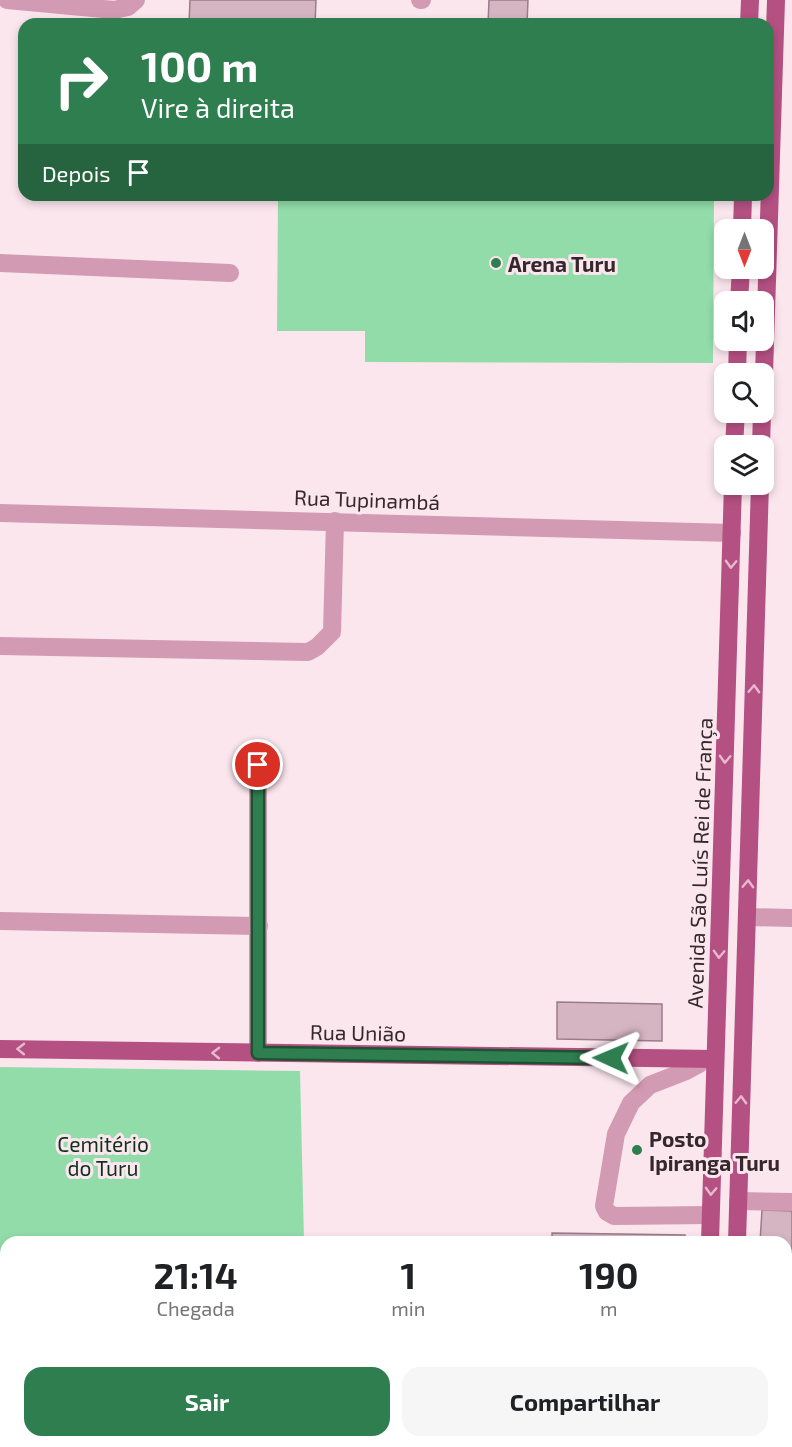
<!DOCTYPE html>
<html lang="pt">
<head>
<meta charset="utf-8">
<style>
	:root { --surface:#fff; --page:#f6f6f6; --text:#202124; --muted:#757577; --accent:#2f7e4f }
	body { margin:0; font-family:"Exo 2",sans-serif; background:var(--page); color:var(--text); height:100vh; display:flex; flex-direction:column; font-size:22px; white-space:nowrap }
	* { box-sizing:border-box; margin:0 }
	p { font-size:20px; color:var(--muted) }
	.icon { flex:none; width:33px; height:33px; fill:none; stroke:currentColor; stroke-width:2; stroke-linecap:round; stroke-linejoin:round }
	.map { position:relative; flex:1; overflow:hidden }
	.details { position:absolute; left:0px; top:1236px; width:792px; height:212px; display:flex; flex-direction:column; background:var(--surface); border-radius:18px 18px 0 0; box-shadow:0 3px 9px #0003 }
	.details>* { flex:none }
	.guide { position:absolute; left:18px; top:18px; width:756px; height:183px; border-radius:18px; box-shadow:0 3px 9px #0003; background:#2f7e4f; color:#fff; overflow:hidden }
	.needle { width:39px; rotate:180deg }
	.controls { position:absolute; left:714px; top:219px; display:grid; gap:12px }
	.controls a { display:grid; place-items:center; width:60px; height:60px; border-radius:12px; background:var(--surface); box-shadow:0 3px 9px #0003; font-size:30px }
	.pin { position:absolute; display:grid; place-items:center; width:51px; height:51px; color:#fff; margin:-26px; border:3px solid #fff; border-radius:50%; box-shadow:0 2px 6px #0007 }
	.me { position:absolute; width:66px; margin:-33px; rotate:271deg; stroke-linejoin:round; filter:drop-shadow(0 0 4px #0008) }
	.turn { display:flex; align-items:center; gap:21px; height:126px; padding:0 24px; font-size:27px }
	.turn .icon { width:78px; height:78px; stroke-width:2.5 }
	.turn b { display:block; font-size:42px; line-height:51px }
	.then { display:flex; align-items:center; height:57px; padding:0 24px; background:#0003; gap:12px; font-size:22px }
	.eta { display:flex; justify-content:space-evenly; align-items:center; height:102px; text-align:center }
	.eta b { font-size:36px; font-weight:700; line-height:42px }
	.action { display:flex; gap:12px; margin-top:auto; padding:12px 24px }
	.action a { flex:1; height:69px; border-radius:18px; background:var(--accent); color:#fff; font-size:24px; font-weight:700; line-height:69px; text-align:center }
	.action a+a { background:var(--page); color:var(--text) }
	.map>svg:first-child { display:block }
	.green { fill:#92dcaa }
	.building { fill:#d6b5c2; stroke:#9b7c89; stroke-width:1.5 }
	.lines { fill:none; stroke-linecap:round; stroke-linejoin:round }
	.minor { stroke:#d39ab3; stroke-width:18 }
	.major { stroke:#b55083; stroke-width:18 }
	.oneway { stroke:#e6b9ce }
	.route-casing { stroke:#1f5233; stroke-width:15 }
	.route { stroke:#2f7e4f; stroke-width:10 }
	.poi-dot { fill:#2f7e4f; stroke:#fbe6ee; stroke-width:2 }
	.labels { text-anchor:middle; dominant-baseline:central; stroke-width:6; stroke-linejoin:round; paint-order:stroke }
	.poi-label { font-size:21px; font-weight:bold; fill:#35282d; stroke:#fbe6ee; text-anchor:start }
	.street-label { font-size:21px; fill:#35282d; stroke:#fbe6ee }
	.park-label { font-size:21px; fill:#10321d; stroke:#fbe6ee }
</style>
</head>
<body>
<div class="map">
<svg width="792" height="1447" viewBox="0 0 792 1447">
	<rect width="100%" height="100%" fill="#fbe6ee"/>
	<g class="green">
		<polygon points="278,195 714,195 713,363 365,362 365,331 277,331"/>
		<polygon points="0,1067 300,1071 304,1242 6,1242 6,1380 0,1381"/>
	</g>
	<g class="building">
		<polygon points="190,0 316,0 315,24 189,24"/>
		<polygon points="489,0 528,0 527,24 488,24"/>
		<polygon points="326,20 422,21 422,24 326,24"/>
		<polygon points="557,1002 662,1004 662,1041 557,1039"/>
		<polygon points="762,1210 792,1211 792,1289 786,1290 786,1242 760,1242"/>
		<polygon points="552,1233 685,1235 685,1242 552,1242"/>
	</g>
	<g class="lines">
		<g class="minor">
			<polyline points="7,0 114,10 128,7 136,0"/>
			<polyline points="420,0 422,0"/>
			<polyline points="0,263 230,273"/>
			<polyline points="0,513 732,533"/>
			<polyline points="0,646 308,652 317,647 332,632 335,521"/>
			<polyline points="747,917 792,918"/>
			<polyline points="0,921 259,926"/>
			<polyline points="258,1053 258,765"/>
			<polyline points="706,1060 686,1071 650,1085 631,1103 616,1134 604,1206 607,1212 614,1216 710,1215"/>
			<polyline points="738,1201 792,1202"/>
		</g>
		<g class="major">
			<polyline points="749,24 750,0"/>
			<polyline points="742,230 743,195"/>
			<polyline points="739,302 741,268"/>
			<polyline points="737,374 738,340"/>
			<polyline points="764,374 776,0"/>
			<polyline points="734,446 736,412"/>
			<polyline points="761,446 762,412"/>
			<polyline points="0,1049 715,1059"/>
			<polyline points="710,1242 733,484"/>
			<polyline points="737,1242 760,484"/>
			<polyline points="703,1447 703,1442"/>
			<polyline points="731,1447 731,1442"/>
		</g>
	</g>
	<defs><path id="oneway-chevron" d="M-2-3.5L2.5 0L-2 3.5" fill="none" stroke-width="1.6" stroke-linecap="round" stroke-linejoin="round" transform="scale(1.5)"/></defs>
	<g class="oneway">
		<use href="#oneway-chevron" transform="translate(731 564) rotate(92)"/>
		<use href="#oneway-chevron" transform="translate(754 689) rotate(-88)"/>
		<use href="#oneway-chevron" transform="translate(725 759) rotate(92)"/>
		<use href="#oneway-chevron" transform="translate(748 884) rotate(-88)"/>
		<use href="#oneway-chevron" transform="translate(719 954) rotate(92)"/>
		<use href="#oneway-chevron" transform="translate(21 1049) rotate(-179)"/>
		<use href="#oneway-chevron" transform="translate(216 1053) rotate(-179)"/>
		<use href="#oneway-chevron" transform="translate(741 1100) rotate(-88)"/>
		<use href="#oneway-chevron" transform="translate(711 1191) rotate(92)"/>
	</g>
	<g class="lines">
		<g class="route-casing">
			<polyline id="route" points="258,765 258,1053 611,1058"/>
		</g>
		<use href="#route" class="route"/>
	</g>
	<g class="poi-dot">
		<circle cx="496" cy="263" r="6"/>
		<circle cx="637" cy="1150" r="6"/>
	</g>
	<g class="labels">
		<g class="poi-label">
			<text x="508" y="263">Arena Turu</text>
			<text x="649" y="1138">Posto<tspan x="649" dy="24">Ipiranga Turu</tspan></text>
		</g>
		<g class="street-label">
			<text transform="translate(367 499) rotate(2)">Rua Tupinambá</text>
			<text transform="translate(699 863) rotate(-88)">Avenida São Luís Rei de França</text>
			<text transform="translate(358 1032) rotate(1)">Rua União</text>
		</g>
		<g class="park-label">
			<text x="103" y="1143">Cemitério<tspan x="103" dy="24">do Turu</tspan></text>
		</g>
	</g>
</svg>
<div class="controls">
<a><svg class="needle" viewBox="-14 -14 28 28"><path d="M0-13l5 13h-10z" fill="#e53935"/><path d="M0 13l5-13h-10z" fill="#757577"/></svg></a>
<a><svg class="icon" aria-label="sound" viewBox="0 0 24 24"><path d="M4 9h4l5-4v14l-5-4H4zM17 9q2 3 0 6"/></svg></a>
<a><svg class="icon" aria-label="search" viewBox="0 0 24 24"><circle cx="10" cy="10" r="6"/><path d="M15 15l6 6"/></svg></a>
<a><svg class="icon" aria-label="layers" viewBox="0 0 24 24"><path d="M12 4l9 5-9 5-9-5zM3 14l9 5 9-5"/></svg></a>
</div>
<div class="pin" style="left:258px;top:765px;background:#d93025"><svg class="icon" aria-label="arrive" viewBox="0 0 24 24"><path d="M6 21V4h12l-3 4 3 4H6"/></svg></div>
<svg class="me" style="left:611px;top:1058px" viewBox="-20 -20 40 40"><path d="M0-17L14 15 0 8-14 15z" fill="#2f7e4f" stroke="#fff" stroke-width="4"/></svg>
<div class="guide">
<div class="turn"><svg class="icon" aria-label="right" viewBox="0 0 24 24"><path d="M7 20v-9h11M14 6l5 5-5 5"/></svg><div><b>100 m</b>Vire à direita</div></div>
<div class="then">Depois<svg class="icon" aria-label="arrive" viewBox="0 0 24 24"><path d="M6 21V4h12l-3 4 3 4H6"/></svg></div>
</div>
<section class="details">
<div class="eta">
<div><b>21:14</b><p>Chegada</p></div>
<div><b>1</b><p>min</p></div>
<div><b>190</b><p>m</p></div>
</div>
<div class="action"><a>Sair</a><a>Compartilhar</a></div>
</section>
</div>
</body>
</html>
